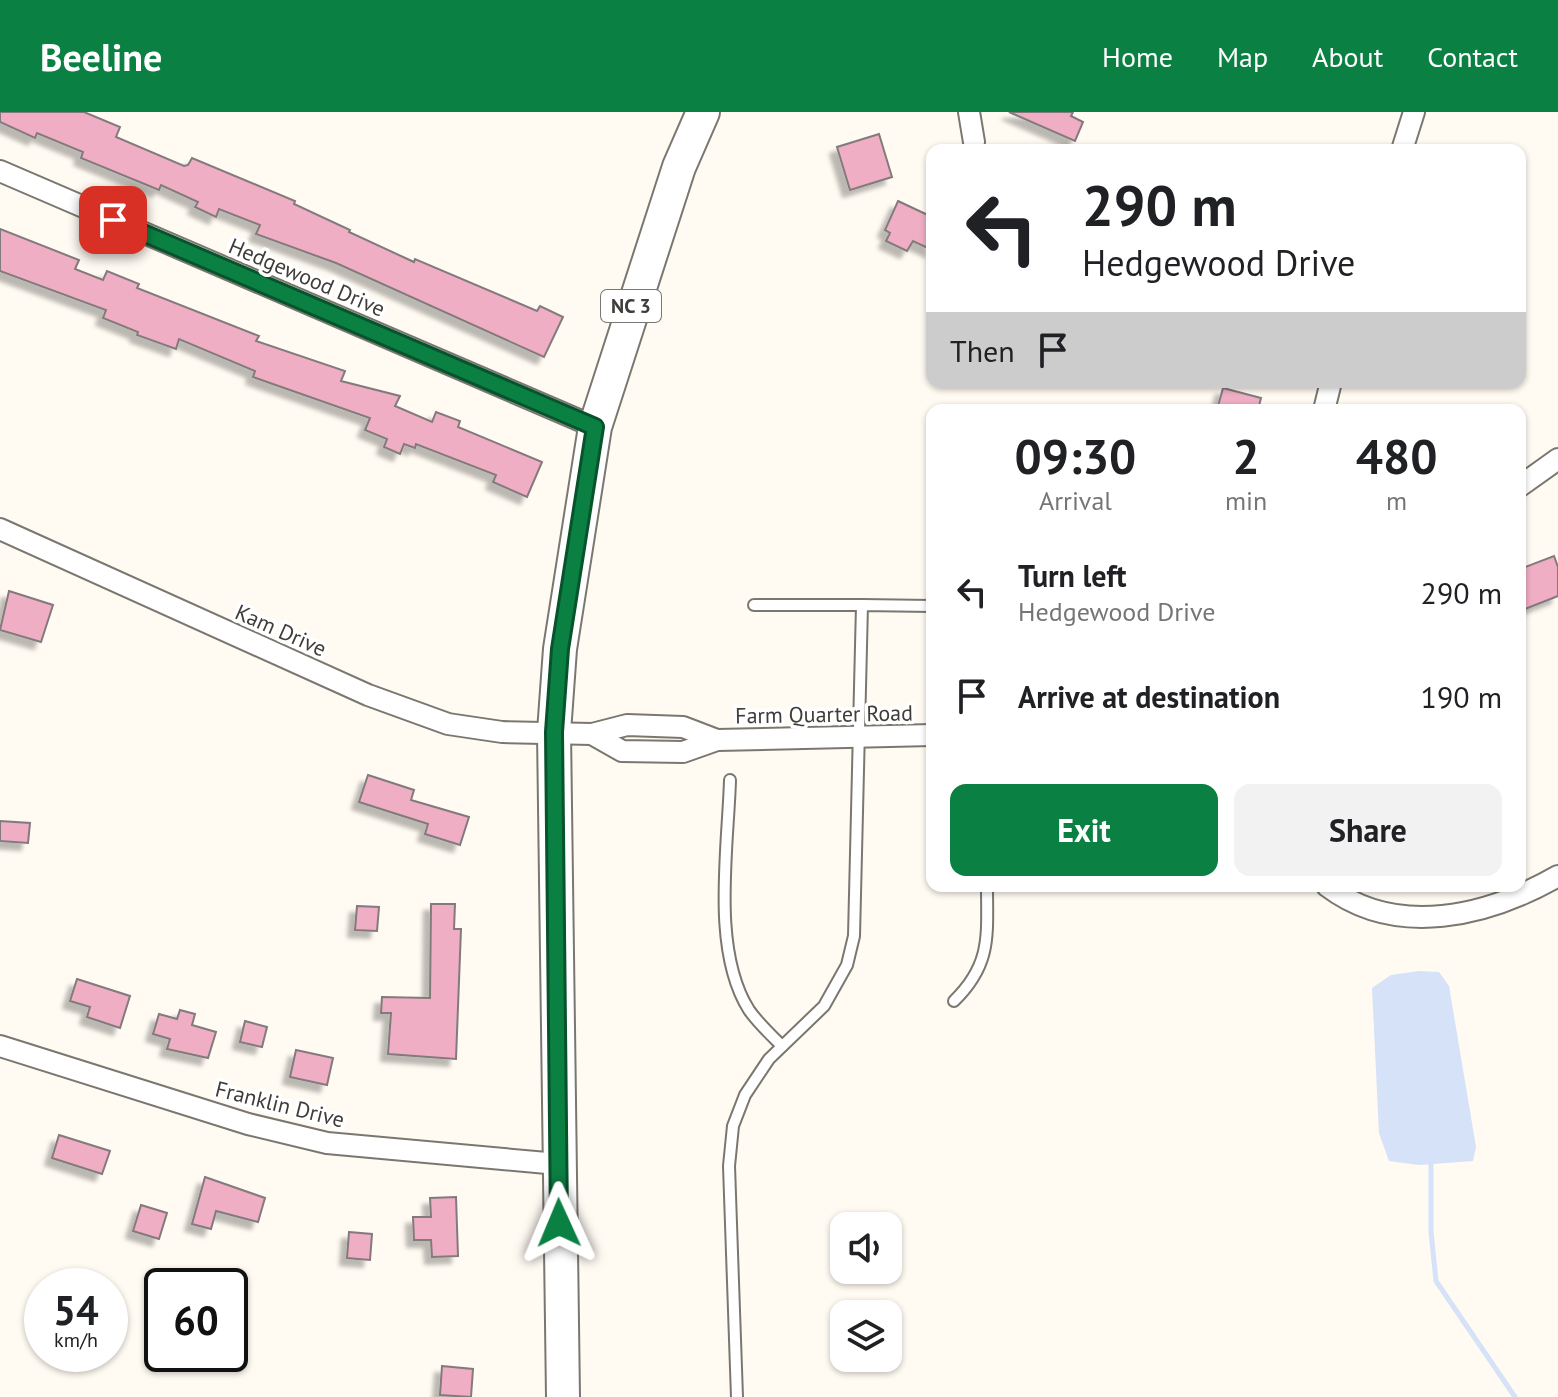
<!DOCTYPE html>
<html lang="en">
<head>
<meta charset="utf-8">
<style>
	:root { --surface:#fff; --page:#f2f2f2; --text:#202124; --muted:#757577; --accent:#0b8043 }
	body { margin:0; font-family:"PT Sans",sans-serif; background:var(--page); color:var(--text); height:100vh; display:flex; flex-direction:column; font-size:30px; white-space:nowrap }
	* { box-sizing:border-box; margin:0 }
	p { font-size:26px; color:var(--muted) }
	.icon { flex:none; width:44px; height:44px; fill:none; stroke:currentColor; stroke-width:2; stroke-linecap:round; stroke-linejoin:round }
	.map { position:relative; flex:1; overflow:hidden }
	.panel { position:absolute; left:926px; top:292px; width:600px; height:488px; display:flex; flex-direction:column; background:var(--surface); border-radius:16px; box-shadow:0 2px 6px #0004 }
	.panel>* { flex:none }
	.top-card { position:absolute; left:926px; top:32px; width:600px; height:244px; border-radius:16px; box-shadow:0 2px 6px #0004; background:#fff; color:var(--text); overflow:hidden }
	.tools { position:absolute; left:830px; top:1100px; display:grid; gap:16px }
	.tools a { display:grid; place-items:center; width:72px; height:72px; border-radius:16px; background:var(--surface); box-shadow:0 2px 6px #0004; font-size:40px }
	.speed { position:absolute; left:24px; top:1156px; display:flex; gap:16px; font-size:40px; font-weight:700; text-align:center }
	.speed>* { display:grid; place-content:center; width:104px; height:104px; border-radius:50%; background:var(--surface); box-shadow:0 2px 6px #0004; line-height:1 }
	.speed small { font-size:20px; font-weight:400 }
	.speed .limit { border:4px solid #111; border-radius:12px; background:#fff; color:#111 }
	.pin { position:absolute; display:grid; place-items:center; width:68px; height:68px; color:#fff; margin:-34px; border-radius:16px; box-shadow:0 4px 12px #0006 }
	.me { position:absolute; width:88px; margin:-44px; rotate:359deg; stroke-linejoin:round; filter:drop-shadow(0 0 6px #0008) }
	.turn { display:flex; align-items:center; gap:28px; height:168px; padding:0 24px; font-size:36px }
	.turn .icon { width:104px; height:104px; stroke-width:2.5 }
	.turn b { display:block; font-size:56px; line-height:68px }
	.then { display:flex; align-items:center; height:76px; padding:0 24px; background:#0003; gap:16px; font-size:30px }
	.eta { display:flex; justify-content:space-evenly; align-items:center; height:136px; text-align:center }
	.eta b { font-size:48px; font-weight:700; line-height:56px }
	.primary-button { display:flex; gap:16px; margin-top:auto; padding:16px 24px }
	.primary-button a { flex:1; height:92px; border-radius:16px; background:var(--accent); color:#fff; font-size:32px; font-weight:700; line-height:92px; text-align:center }
	.primary-button a+a { background:var(--page); color:var(--text) }
	ul { padding:0; list-style:none }
	li { display:flex; align-items:center; gap:24px; height:104px; padding:0 24px }
	li div { flex:1 }
	li b { display:block; font-size:30px }
	li em { font-style:normal }
	header { display:flex; align-items:center; gap:48px; box-sizing:border-box; height:112px; padding:0 40px; background:var(--accent); color:#fff }
	header strong { font-size:38px }
	nav { display:flex; gap:44px; margin-inline-start:auto; font-size:28px }
	.map>svg:first-child { display:block }
	.water { fill:#d5e2f7 }
	.lines { fill:none; stroke-linecap:round; stroke-linejoin:round }
	.stream { stroke:#d5e2f7; stroke-width:5 }
	.building { fill:#efaec4; stroke:#837a7d; stroke-width:2; filter:url(#shadow) }
	.lane-casing { stroke:#7b7770; stroke-width:14 }
	.street-casing { stroke:#7b7770; stroke-width:24 }
	.primary-casing { stroke:#7b7770; stroke-width:36 }
	.lane { stroke:#fff; stroke-width:10 }
	.street { stroke:#fff; stroke-width:20 }
	.primary { stroke:#fff; stroke-width:32 }
	.route-casing { stroke:#07532c; stroke-width:20 }
	.route { stroke:#0b8043; stroke-width:14 }
	.labels { text-anchor:middle; dominant-baseline:central; stroke-width:7; stroke-linejoin:round; paint-order:stroke }
	.shield { fill:#fff; stroke:#797775; stroke-width:2 }
	.shield-label { font-size:20px; font-weight:bold; fill:#3f3d3a }
	.street-label { font-size:22px; fill:#3f3d3a; stroke:#fff }
</style>
</head>
<body>
<header>
<strong>Beeline</strong>
<nav><a>Home</a><a>Map</a><a>About</a><a>Contact</a></nav>
</header>
<div class="map">
<svg width="1558" height="1285" viewBox="0 0 1558 1285">
	<defs>
		<filter id="shadow"><feDropShadow dx="-7" dy="7" stdDeviation="2" flood-color="#0004"/></filter>
	</defs>
	<rect width="100%" height="100%" fill="#fffaf2"/>
	<polygon class="water" points="1419,859 1439,860 1449,874 1476,1035 1473,1049 1419,1053 1389,1049 1379,1021 1372,876 1391,863"/>
	<g class="lines">
		<polyline class="stream" points="1431,1048 1431,1120 1436,1169 1515,1285"/>
	</g>
	<g class="building">
		<polygon points="0,0 84,0 120,15 116,25 184,54 188,53 192,46 295,89 294,92 350,118 349,120 414,150 415,147 537,199 540,194 563,205 544,245 336,151 256,122 260,113 219,97 216,105 195,95 198,90 161,73 159,78 81,46 83,40 37,21 35,26 0,10"/>
		<polygon points="1009,0 1073,0 1071,4 1083,10 1075,29"/>
		<polygon points="879,22 892,65 850,78 837,35"/>
		<polygon points="898,89 932,105 932,138 913,129 907,139 886,129 890,121 885,118"/>
		<polygon points="0,117 79,148 75,157 103,168 107,159 139,172 137,176 259,224 256,229 345,259 341,269 400,284 395,294 432,310 436,300 460,309 458,315 542,350 527,385 493,370 496,363 416,332 415,336 404,332 400,342 384,335 387,327 365,318 370,306 253,265 255,259 179,227 176,237 137,223 138,220 103,206 106,198 0,159"/>
		<polygon points="1223,276 1261,286 1258,298 1217,298"/>
		<polygon points="1554,444 1558,455 1558,484 1520,499 1520,457"/>
		<polygon points="9,479 53,493 41,530 0,518"/>
		<polygon points="368,663 414,678 411,688 469,705 460,733 425,722 428,712 359,690"/>
		<polygon points="0,709 30,711 28,731 0,729"/>
		<polygon points="431,792 455,792 454,817 461,817 456,947 388,942 391,901 381,901 382,885 430,886"/>
		<polygon points="357,794 379,795 377,819 355,818"/>
		<polygon points="77,867 130,884 120,916 87,905 90,895 70,889"/>
		<polygon points="180,898 195,902 192,913 216,920 208,946 167,937 170,927 153,922 159,902 177,907"/>
		<polygon points="245,909 267,915 262,935 240,930"/>
		<polygon points="296,938 333,946 327,973 290,965"/>
		<polygon points="59,1023 110,1039 102,1062 52,1046"/>
		<polygon points="205,1065 265,1086 258,1110 216,1099 211,1117 192,1112"/>
		<polygon points="456,1085 458,1144 432,1145 431,1128 414,1128 413,1105 431,1105 430,1086"/>
		<polygon points="141,1093 167,1101 159,1127 133,1119"/>
		<polygon points="349,1120 372,1122 370,1148 347,1146"/>
		<polygon points="442,1254 473,1257 471,1285 440,1283"/>
	</g>
	<g class="lines">
		<g class="lane-casing">
			<g id="lane">
				<polyline points="754,493 862,493"/>
				<path d="M 730,668 C 728,737 711,838 749,898 C 758,911 771,923 782,934"/>
				<path d="M 954,889 C 992,852 987,823 987,774"/>
				<polyline points="737,1285 729,1054 733,1014 745,983 769,947 824,894 847,853 854,824 862,493 932,494"/>
			</g>
		</g>
		<g class="street-casing">
			<g id="street">
				<polyline points="969,0 974,30"/>
				<polyline points="1402,38 1414,0"/>
				<polyline points="0,59 595,315"/>
				<polyline points="1324,298 1331,270"/>
				<polyline points="1520,374 1558,347"/>
				<polyline points="0,417 368,583 448,612 502,620 592,622 627,613 683,615 717,628"/>
				<polyline points="592,622 622,639 683,640 717,628 932,623"/>
				<path d="M 1327,774 C 1397,827 1488,804 1558,764"/>
				<polyline points="0,934 248,1012 327,1031 558,1052"/>
			</g>
		</g>
		<g class="primary-casing">
			<polyline id="primary" points="563,1285 554,620 560,537 595,315 679,55 703,0"/>
		</g>
		<use href="#lane" class="lane"/>
		<use href="#street" class="street"/>
		<use href="#primary" class="primary"/>
	</g>
	<g class="lines">
		<g class="route-casing">
			<polyline id="route" points="113,108 595,315 560,537 554,620 559,1111"/>
		</g>
		<use href="#route" class="route"/>
	</g>
	<g class="labels">
		<rect class="shield" x="601" y="178" width="60" height="32" rx="6"/>
		<g class="shield-label">
			<text x="631" y="194">NC 3</text>
		</g>
		<g class="street-label">
			<text transform="translate(307 165) rotate(23)">Hedgewood Drive</text>
			<text transform="translate(281 518) rotate(24)">Kam Drive</text>
			<text transform="translate(824 602) rotate(-1)">Farm Quarter Road</text>
			<text transform="translate(280 992) rotate(14)">Franklin Drive</text>
		</g>
	</g>
</svg>
<div class="tools">
<a><svg class="icon" aria-label="sound" viewBox="0 0 24 24"><path d="M4 9h4l5-4v14l-5-4H4zM17 9q2 3 0 6"/></svg></a>
<a><svg class="icon" aria-label="layers" viewBox="0 0 24 24"><path d="M12 4l9 5-9 5-9-5zM3 14l9 5 9-5"/></svg></a>
</div>
<div class="speed"><div>54<small>km/h</small></div><div class="limit">60</div></div>
<div class="pin" style="left:113px;top:108px;background:#d93025"><svg class="icon" aria-label="arrive" viewBox="0 0 24 24"><path d="M6 21V4h12l-3 4 3 4H6"/></svg></div>
<svg class="me" style="left:559px;top:1111px" viewBox="-20 -20 40 40"><path d="M0-17L14 15 0 8-14 15z" fill="#0b8043" stroke="#fff" stroke-width="4"/></svg>
<div class="top-card">
<div class="turn"><svg class="icon" aria-label="left" viewBox="0 0 24 24"><path d="M17 20v-9H6M10 6l-5 5 5 5"/></svg><div><b>290 m</b>Hedgewood Drive</div></div>
<div class="then">Then<svg class="icon" aria-label="arrive" viewBox="0 0 24 24"><path d="M6 21V4h12l-3 4 3 4H6"/></svg></div>
</div>
<section class="panel">
<div class="eta">
<div><b>09:30</b><p>Arrival</p></div>
<div><b>2</b><p>min</p></div>
<div><b>480</b><p>m</p></div>
</div>
<ul>
<li><svg class="icon" aria-label="left" viewBox="0 0 24 24"><path d="M17 20v-9H6M10 6l-5 5 5 5"/></svg><div><b>Turn left</b><p>Hedgewood Drive</p></div><em>290 m</em></li>
<li><svg class="icon" aria-label="arrive" viewBox="0 0 24 24"><path d="M6 21V4h12l-3 4 3 4H6"/></svg><div><b>Arrive at destination</b></div><em>190 m</em></li>
</ul>
<div class="primary-button"><a>Exit</a><a>Share</a></div>
</section>
</div>
</body>
</html>
